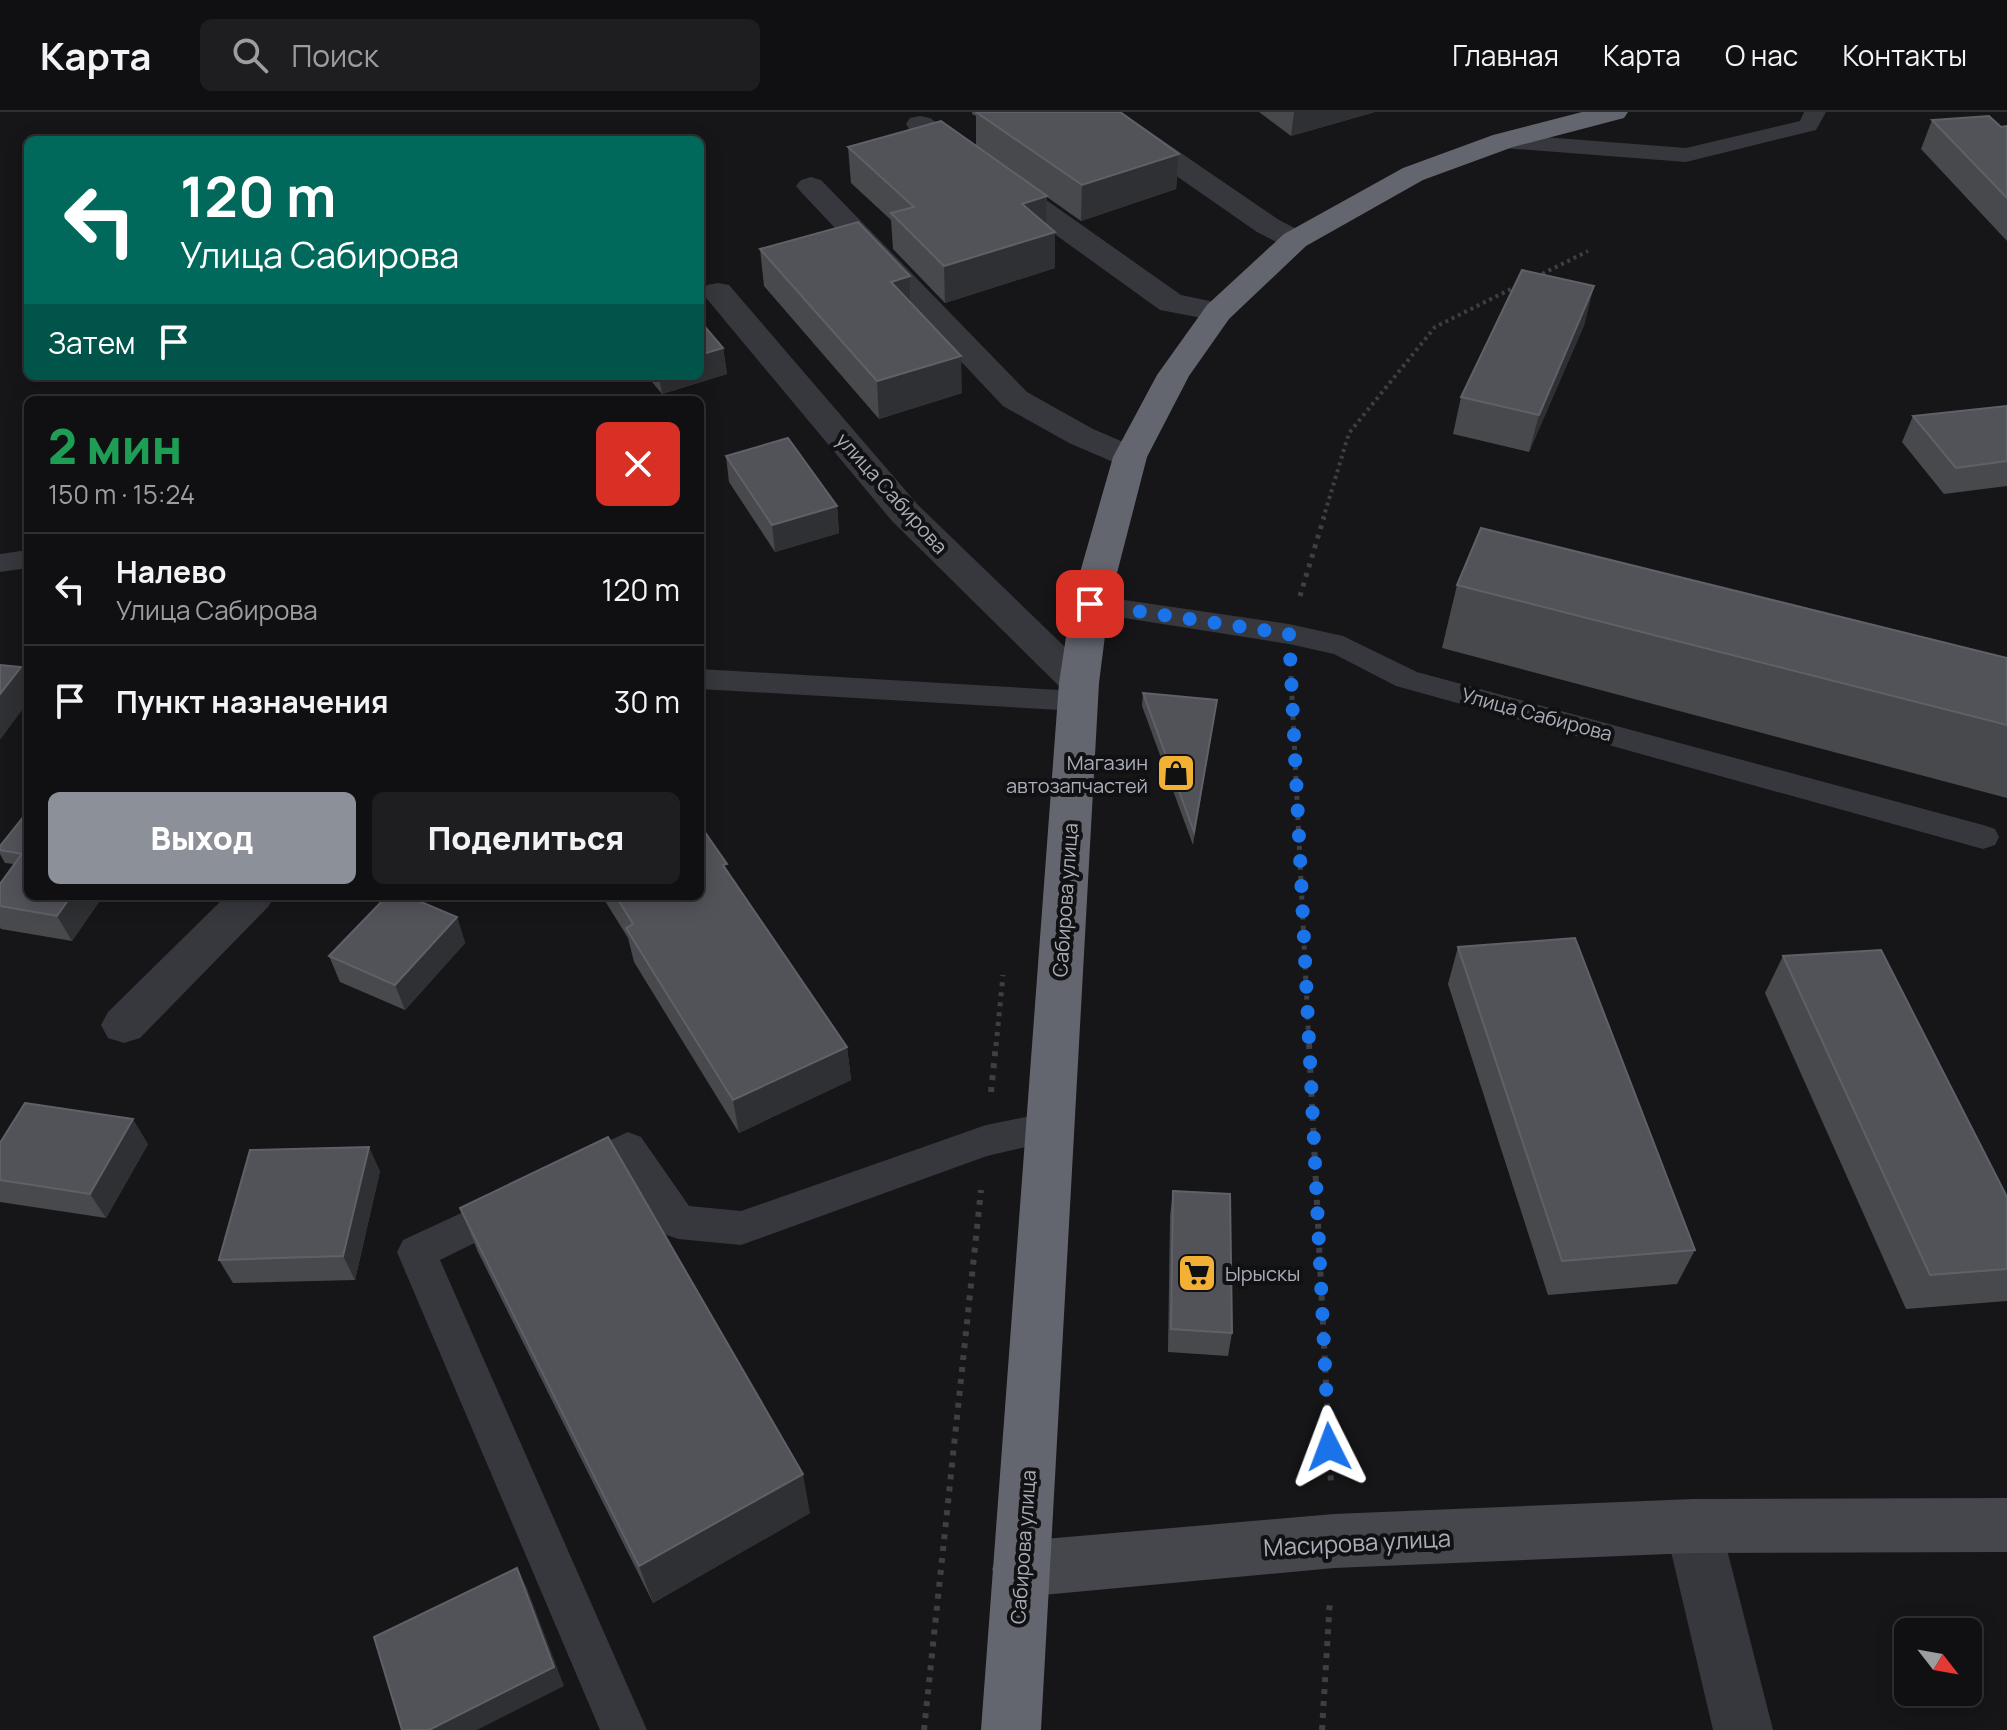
<!DOCTYPE html>
<html lang="ru">
<head>
<meta charset="utf-8">
<style>
	:root { --surface:#101012; --page:#1e1e20; --text:#f1f3f6; --muted:#9c9d9f; --line:#303032; --accent:#8c9099 }
	body { margin:0; font-family:Manrope,sans-serif; background:var(--page); color:var(--text); height:100vh; display:flex; flex-direction:column; font-size:30px; white-space:nowrap }
	* { box-sizing:border-box; margin:0 }
	p { font-size:26px; color:var(--muted) }
	.icon { flex:none; width:44px; height:44px; fill:none; stroke:currentColor; stroke-width:2; stroke-linecap:round; stroke-linejoin:round }
	.map { position:relative; flex:1; overflow:hidden }
	.side { position:absolute; left:24px; top:284px; width:680px; height:504px; display:flex; flex-direction:column; background:var(--surface); border-radius:12px; box-shadow:0 4px 20px #0003,0 0 0 2px var(--line) }
	.side>* { flex:none }
	.guide { position:absolute; left:24px; top:24px; width:680px; height:244px; border-radius:12px; box-shadow:0 4px 20px #0003,0 0 0 2px var(--line); background:#00695c; color:#fff; overflow:hidden }
	.needle { width:52px; rotate:121deg }
	.tools { position:absolute; left:1894px; top:1506px; display:grid; gap:16px }
	.tools a { display:grid; place-items:center; width:88px; height:88px; border-radius:12px; background:var(--surface); box-shadow:0 4px 20px #0003,0 0 0 2px var(--line); font-size:40px }
	.pin { position:absolute; display:grid; place-items:center; width:68px; height:68px; color:#fff; margin:-34px; border-radius:16px; box-shadow:0 4px 12px #0006 }
	.me { position:absolute; width:88px; margin:-44px; rotate:357deg; stroke-linejoin:round; filter:drop-shadow(0 0 6px #0008) }
	.turn { display:flex; align-items:center; gap:28px; height:168px; padding:0 24px; font-size:36px }
	.turn .icon { width:104px; height:104px; stroke-width:2.5 }
	.turn b { display:block; font-size:56px; line-height:68px }
	.then { display:flex; align-items:center; height:76px; padding:0 24px; background:#0003; gap:16px; font-size:30px }
	.round { display:grid; place-items:center; flex:none; width:84px; height:84px; border-radius:12px; background:var(--page) }
	.summary { display:flex; align-items:center; justify-content:space-between; height:136px; padding:0 24px }
	h1 { font-size:48px; font-weight:800; line-height:60px; color:#1e9e55 }
	.cta { display:flex; gap:16px; margin-top:auto; padding:16px 24px }
	.cta a { flex:1; height:92px; border-radius:12px; background:var(--accent); color:#fff; font-size:32px; font-weight:800; line-height:92px; text-align:center }
	.cta a+a { background:var(--page); color:var(--text) }
	ul { padding:0; list-style:none }
	li { display:flex; align-items:center; gap:24px; height:112px; padding:0 24px; border-top:2px solid var(--line) }
	li div { flex:1 }
	li b { display:block; font-size:30px }
	li em { font-style:normal }
	header { display:flex; align-items:center; gap:48px; box-sizing:border-box; height:112px; padding:0 40px; background:var(--surface); border-bottom:2px solid var(--line) }
	header strong { font-size:38px }
	nav { display:flex; gap:44px; margin-inline-start:auto; font-size:28px }
	.search { width:560px; height:72px; background:var(--page); display:flex; align-items:center; gap:20px; box-sizing:border-box; padding:0 28px; border-radius:12px; color:var(--muted); font-size:30px }
	.map>svg:first-child { display:block }
	.lines { fill:none; stroke-linecap:round; stroke-linejoin:round }
	.path-far2 { stroke:#3d3f44; stroke-width:4; stroke-dasharray:3 4; stroke-linecap:butt }
	.path-far1 { stroke:#3d3f44; stroke-width:5; stroke-dasharray:4 6; stroke-linecap:butt }
	.path { stroke:#3d3f44; stroke-width:6; stroke-dasharray:5 7; stroke-linecap:butt }
	.lane { fill:#37383d; fill-rule:evenodd }
	.street { fill:#37383d; fill-rule:evenodd }
	.secondary { fill:#45474d; fill-rule:evenodd }
	.highway { fill:#63666e; fill-rule:evenodd }
	.wall { fill:#47494d }
	.shaded-wall { fill:#2f3033 }
	.building { fill:#525359; stroke:#5f6168; stroke-width:2 }
	.route { stroke:#1a73e8; stroke-width:14; stroke-dasharray:0 25.2 }
	.labels { text-anchor:middle; dominant-baseline:central; stroke-width:8; stroke-linejoin:round; paint-order:stroke }
	.street-label { font-size:20px; fill:#a8adb8; stroke:#111113 }
	.poi-label { font-size:20px; fill:#a8adb8; stroke:#111113; text-anchor:end }
	.near-street-label { font-size:24px; fill:#a8adb8; stroke:#111113 }
</style>
</head>
<body>
<header>
<strong>Карта</strong>
<div class="search"><svg class="icon" aria-label="search" viewBox="0 0 24 24"><circle cx="10" cy="10" r="6"/><path d="M15 15l6 6"/></svg>Поиск</div>
<nav><a>Главная</a><a>Карта</a><a>О нас</a><a>Контакты</a></nav>
</header>
<div class="map">
<svg width="2007" height="1618" viewBox="0 0 2007 1618">
	<rect width="100%" height="100%" fill="#161618"/>
	<g class="lines">
		<g class="path-far2">
			<polyline points="1536,165 1588,139"/>
			<polyline points="1323,407 1349,321 1435,215 1517,174"/>
		</g>
		<g class="path-far1">
			<polyline points="1300,484 1324,405"/>
			<polyline points="1291,564 1309,934"/>
			<polyline points="996,934 1003,863"/>
		</g>
		<g class="path">
			<polyline points="1309,932 1331,1373"/>
			<polyline points="991,980 996,932"/>
			<polyline points="924,1618 981,1078"/>
			<polyline points="1322,1618 1330,1487"/>
		</g>
		<g class="lane">
			<polygon points="1804,0 1826,0 1816,18 1686,50 1503,36 1492,29 1503,22 1686,36 1800,9"/>
			<polygon points="28,438 28,456 0,460 0,442"/>
			<polygon points="1090,483 1289,512 1343,524 1417,560 1983,713 1995,717 1999,725 1995,733 1983,737 1396,574 1334,542 1289,532 1080,499 1075,492 1080,485"/>
			<polygon points="700,557 1077,579 1088,582 1092,589 1088,596 1077,599 700,577"/>
			<polygon points="1050,1000 1063,1004 1069,1015 1063,1026 987,1044 741,1133 678,1127 664,1122 621,1057 578,1076 565,1071 559,1060 565,1049 628,1020 641,1025 689,1094 741,1099 986,1013"/>
			<polygon points="509,1079 523,1083 528,1095 523,1107 440,1148 647,1618 600,1618 397,1140 403,1128"/>
		</g>
		<g class="street">
			<polygon points="1089,0 1121,0 1279,108 1306,122 1310,128 1306,134 1295,137 1284,134 1257,120 1093,6"/>
			<polygon points="920,4 930,6 1181,183 1229,193 1234,200 1229,207 1218,209 1160,198 910,18 906,12 910,6"/>
			<polygon points="811,65 821,68 1027,280 1093,317 1142,338 1147,345 1142,352 1130,355 1118,352 1069,331 1003,294 801,80 796,74 801,68"/>
			<polygon points="718,171 729,173 918,393 1093,562 1099,571 1093,580 1079,584 1065,580 892,409 707,187 702,180 707,173"/>
			<polygon points="226,784 275,784 268,795 140,926 124,931 108,926 101,913 108,900"/>
			<polygon points="1693,1387 1713,1395 1721,1414 1773,1618 1713,1618 1665,1414 1673,1395"/>
		</g>
		<polygon class="secondary" points="2007,1386 2007,1440 1693,1441 1334,1456 1021,1485 1001,1477 992,1457 1001,1437 1021,1429 1334,1402 1693,1387"/>
		<polygon class="highway" points="1582,0 1628,0 1624,6 1513,35 1423,68 1306,134 1229,207 1189,264 1147,345 1109,492 1099,571 1041,1618 981,1618 1059,571 1071,492 1113,345 1157,263 1207,193 1284,122 1403,56 1493,23"/>
	</g>
	<g class="wall">
		<polygon points="972,0 1120,0 1179,42 1176,77 1081,109 1047,85 1046,112 1055,156 945,191 893,137 891,108 851,71 848,35 976,34 976,4 972,2"/>
		<polygon points="1259,0 1375,0 1291,24"/>
		<polygon points="1932,8 2001,15 2007,14 2007,129 1921,37"/>
		<polygon points="760,137 910,164 911,191 962,281 879,307 764,174"/>
		<polygon points="1585,211 1529,340 1453,322 1461,285"/>
		<polygon points="723,236 727,262 662,282 647,264 700,264"/>
		<polygon points="2007,294 2007,374 1944,382 1902,330 1913,304"/>
		<polygon points="726,344 837,394 839,421 775,440 729,370"/>
		<polygon points="1457,473 2007,546 2007,686 1442,536"/>
		<polygon points="1143,581 1217,588 1193,733 1142,594"/>
		<polygon points="28,699 103,784 72,829 1,817 0,815 0,772 14,752 5,751 0,742 0,734"/>
		<polygon points="728,761 847,935 851,968 739,1021 634,850 628,826 602,784 700,784"/>
		<polygon points="457,805 465,831 405,898 340,870 329,844"/>
		<polygon points="1458,835 1695,1138 1677,1172 1548,1183 1448,872"/>
		<polygon points="1783,844 2007,1085 2007,1189 1906,1197 1765,881"/>
		<polygon points="0,1031 148,1032 106,1106 0,1090"/>
		<polygon points="380,1059 355,1168 233,1171 219,1148"/>
		<polygon points="1173,1079 1232,1221 1228,1244 1168,1240 1170,1104"/>
		<polygon points="460,1096 810,1401 653,1491 478,1140"/>
	</g>
	<g class="shaded-wall">
		<polygon points="1294,0 1375,0 1291,24"/>
		<polygon points="1179,42 1176,77 1081,109 1082,73"/>
		<polygon points="1047,84 1046,120 1022,92"/>
		<polygon points="1055,120 1055,156 945,191 944,154"/>
		<polygon points="910,164 911,201 891,170"/>
		<polygon points="1594,174 1585,211 1529,340 1539,303"/>
		<polygon points="723,236 727,262 662,282 659,264 700,264 700,243"/>
		<polygon points="961,244 962,281 879,307 877,269"/>
		<polygon points="837,394 839,421 775,440 772,413"/>
		<polygon points="21,555 28,569 28,590 0,628 0,582"/>
		<polygon points="1217,588 1215,601 1193,733 1194,720"/>
		<polygon points="71,784 103,784 72,829 57,804"/>
		<polygon points="457,805 465,831 405,898 395,873"/>
		<polygon points="847,935 851,968 739,1021 733,988"/>
		<polygon points="133,1007 148,1032 106,1106 90,1082"/>
		<polygon points="369,1035 380,1059 355,1168 343,1144"/>
		<polygon points="803,1362 810,1401 653,1491 639,1454"/>
		<polygon points="517,1456 527,1476 564,1574 477,1618 429,1618"/>
	</g>
	<g class="building">
		<polygon points="976,0 1120,0 1179,42 1082,73"/>
		<polygon points="1989,4 2001,15 2007,14 2007,86 1932,8"/>
		<polygon points="941,9 1047,84 1022,92 1055,120 944,154 891,101 914,95 848,35"/>
		<polygon points="858,110 910,164 891,170 961,244 877,269 760,137"/>
		<polygon points="1522,158 1594,174 1539,303 1461,285"/>
		<polygon points="700,209 723,236 700,243"/>
		<polygon points="2007,294 2007,349 1956,356 1913,304"/>
		<polygon points="788,326 837,394 772,413 726,344"/>
		<polygon points="1481,416 2007,546 2007,613 1457,473"/>
		<polygon points="0,553 21,555 0,582"/>
		<polygon points="1143,581 1217,588 1194,720"/>
		<polygon points="28,699 28,743 0,738 0,734"/>
		<polygon points="700,713 727,752 723,753 847,935 733,988 626,816 633,812 616,784 700,784"/>
		<polygon points="21,743 28,744 28,784 71,784 57,804 0,794 0,772"/>
		<polygon points="387,784 407,784 457,805 395,873 329,844"/>
		<polygon points="1575,826 1695,1138 1562,1149 1458,835"/>
		<polygon points="1881,838 2007,1085 2007,1157 1930,1163 1783,844"/>
		<polygon points="25,991 133,1007 90,1082 0,1068 0,1031"/>
		<polygon points="608,1025 803,1362 639,1454 460,1096"/>
		<polygon points="369,1035 343,1144 219,1148 250,1038"/>
		<polygon points="1173,1079 1230,1082 1232,1221 1171,1217"/>
		<polygon points="517,1456 554,1555 429,1618 402,1618 374,1525"/>
	</g>
	<g class="lines">
		<polyline class="route" points="1090,492 1289,522 1329,1335"/>
	</g>
	<defs>
		<g id="shop-square" transform="scale(2)"><rect x="-9" y="-9" width="18" height="18" rx="4" fill="#f2b134" stroke="#111113"/><path d="M-5-2.5h2.3a2.7 3.5 0 0 1 5.4 0H5L5.5 6h-11ZM-1.5-2.5h3a1.5 2.3 0 0 0-3 0Z" fill="#111"/></g>
		<g id="supermarket-square" transform="scale(2)"><rect x="-9" y="-9" width="18" height="18" rx="4" fill="#f2b134" stroke="#111113"/><path d="M-6-5.5h2.5l.6 2H6L4.5 2H-2.5L-4.4-4H-6ZM-1.5 3.2a1.3 1.3 0 1 0 .1 0ZM3 3.2a1.3 1.3 0 1 0 .1 0Z" fill="#111"/></g>
	</defs>
	<g fill-rule="evenodd">
		<use href="#shop-square" x="1176" y="661"/>
		<use href="#supermarket-square" x="1197" y="1161"/>
	</g>
	<g class="labels">
		<g class="street-label">
			<text transform="translate(892 381) rotate(48)">улица Сабирова</text>
			<text transform="translate(1537 602) rotate(15)">Улица Сабирова</text>
			<text transform="translate(1065 788) rotate(-86)">Сабирова улица</text>
			<text transform="translate(1023 1435) rotate(-86)">Сабирова улица</text>
		</g>
		<g class="poi-label">
			<text x="1148" y="650">Магазин<tspan x="1148" dy="23">автозапчастей</tspan></text>
			<text x="1225" y="1161" text-anchor="start">Ырыскы</text>
		</g>
		<g class="near-street-label">
			<text transform="translate(1357 1430) rotate(-3)">Масирова улица</text>
		</g>
	</g>
</svg>
<div class="tools">
<a><svg class="needle" viewBox="-14 -14 28 28"><path d="M0-13l5 13h-10z" fill="#e53935"/><path d="M0 13l5-13h-10z" fill="#9c9d9f"/></svg></a>
</div>
<div class="pin" style="left:1090px;top:492px;background:#d93025"><svg class="icon" aria-label="arrive" viewBox="0 0 24 24"><path d="M6 21V4h12l-3 4 3 4H6"/></svg></div>
<svg class="me" style="left:1329px;top:1335px" viewBox="-20 -20 40 40"><path d="M0-17L14 15 0 8-14 15z" fill="#1a73e8" stroke="#fff" stroke-width="4"/></svg>
<div class="guide">
<div class="turn"><svg class="icon" aria-label="left" viewBox="0 0 24 24"><path d="M17 20v-9H6M10 6l-5 5 5 5"/></svg><div><b>120 m</b>Улица Сабирова</div></div>
<div class="then">Затем<svg class="icon" aria-label="arrive" viewBox="0 0 24 24"><path d="M6 21V4h12l-3 4 3 4H6"/></svg></div>
</div>
<section class="side">
<div class="summary"><div><h1>2 мин</h1><p>150 m · 15:24</p></div><a class="round" style="background:#d93025;color:#fff"><svg class="icon" aria-label="close" viewBox="0 0 24 24"><path d="M6 6l12 12M18 6L6 18"/></svg></a></div>
<ul>
<li><svg class="icon" aria-label="left" viewBox="0 0 24 24"><path d="M17 20v-9H6M10 6l-5 5 5 5"/></svg><div><b>Налево</b><p>Улица Сабирова</p></div><em>120 m</em></li>
<li><svg class="icon" aria-label="arrive" viewBox="0 0 24 24"><path d="M6 21V4h12l-3 4 3 4H6"/></svg><div><b>Пункт назначения</b></div><em>30 m</em></li>
</ul>
<div class="cta"><a>Выход</a><a>Поделиться</a></div>
</section>
</div>
</body>
</html>
